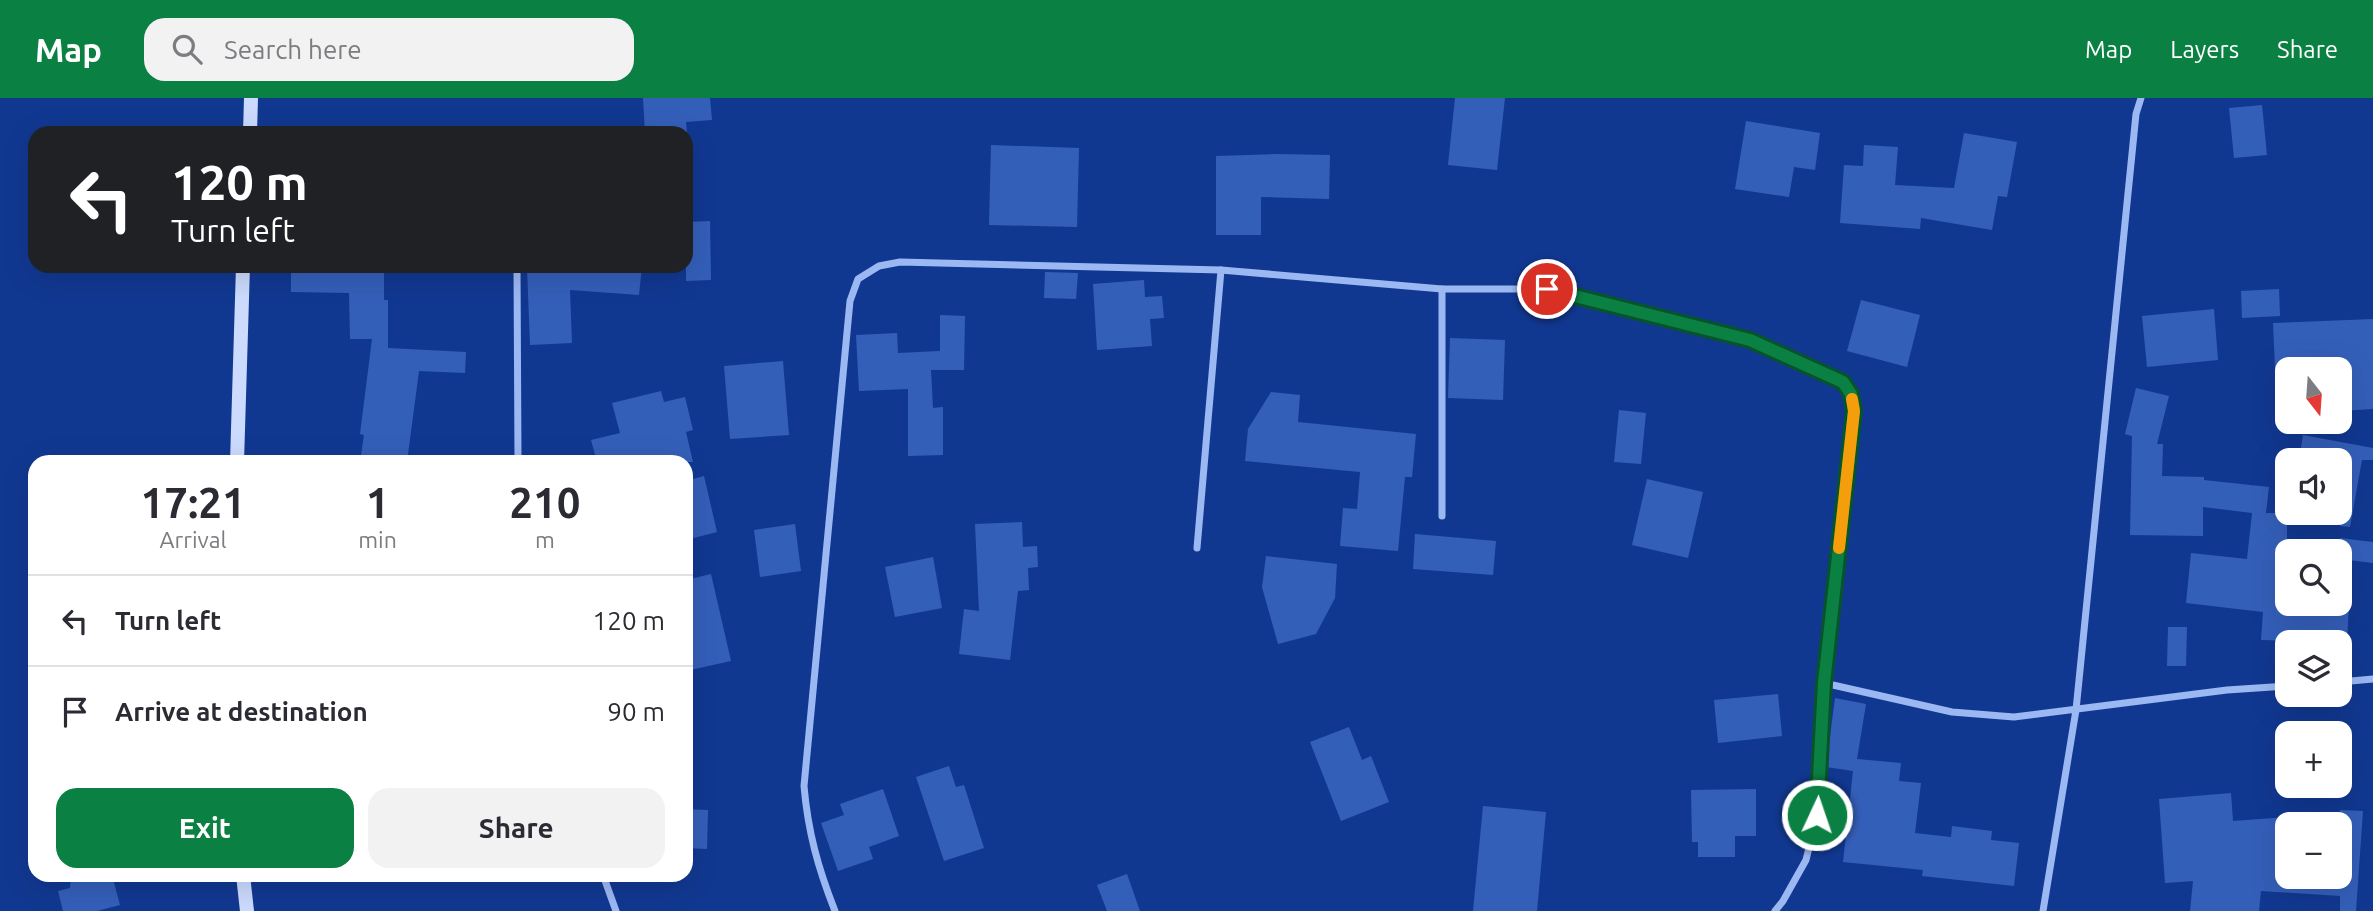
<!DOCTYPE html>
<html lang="en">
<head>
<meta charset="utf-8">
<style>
	:root { --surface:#fff; --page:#f2f2f3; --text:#2b2b33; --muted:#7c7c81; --line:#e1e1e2; --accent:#0b8043 }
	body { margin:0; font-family:Ubuntu,sans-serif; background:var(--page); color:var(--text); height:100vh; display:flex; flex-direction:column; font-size:26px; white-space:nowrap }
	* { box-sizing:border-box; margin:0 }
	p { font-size:23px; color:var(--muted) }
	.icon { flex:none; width:38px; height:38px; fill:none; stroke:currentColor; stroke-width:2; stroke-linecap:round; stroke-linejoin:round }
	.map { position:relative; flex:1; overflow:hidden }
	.side { position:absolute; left:28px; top:357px; width:665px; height:427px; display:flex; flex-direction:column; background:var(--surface); border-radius:21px; box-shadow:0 7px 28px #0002 }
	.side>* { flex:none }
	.guide { position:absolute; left:28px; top:28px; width:665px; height:147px; border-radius:21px; box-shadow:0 7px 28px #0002; background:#202124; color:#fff; overflow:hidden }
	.needle { width:46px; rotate:163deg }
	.controls { position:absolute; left:2275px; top:259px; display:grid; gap:14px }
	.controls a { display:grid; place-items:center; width:77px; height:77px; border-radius:14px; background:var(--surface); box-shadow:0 7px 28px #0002; font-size:35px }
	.pin { position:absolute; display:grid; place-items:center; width:60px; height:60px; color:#fff; margin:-30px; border:4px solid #fff; border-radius:50%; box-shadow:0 2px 7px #0007 }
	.me { position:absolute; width:77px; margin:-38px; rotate:3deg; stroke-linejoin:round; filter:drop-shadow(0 0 5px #0008) }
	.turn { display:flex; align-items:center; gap:24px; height:147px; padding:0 28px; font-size:32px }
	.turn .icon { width:91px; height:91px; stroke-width:2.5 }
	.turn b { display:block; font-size:49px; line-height:60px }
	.eta { display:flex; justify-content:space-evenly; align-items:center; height:119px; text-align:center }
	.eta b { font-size:42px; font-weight:700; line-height:49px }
	.action { display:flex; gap:14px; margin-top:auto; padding:14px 28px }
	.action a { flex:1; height:80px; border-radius:21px; background:var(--accent); color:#fff; font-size:28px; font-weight:700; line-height:80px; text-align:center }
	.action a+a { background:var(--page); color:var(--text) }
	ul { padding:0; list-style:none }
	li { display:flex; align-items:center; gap:21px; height:91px; padding:0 28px; border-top:2px solid var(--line) }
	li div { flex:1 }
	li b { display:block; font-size:26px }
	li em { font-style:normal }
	header { display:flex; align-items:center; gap:42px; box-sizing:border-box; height:98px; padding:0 35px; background:var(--accent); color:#fff }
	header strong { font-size:33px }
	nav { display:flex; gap:38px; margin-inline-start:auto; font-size:24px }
	.search { width:490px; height:63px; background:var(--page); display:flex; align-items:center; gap:18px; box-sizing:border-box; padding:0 24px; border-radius:21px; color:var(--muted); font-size:26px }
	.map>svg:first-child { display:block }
	.building { fill:#345fb9 }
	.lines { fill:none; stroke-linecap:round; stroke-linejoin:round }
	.minor { stroke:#9cb8f3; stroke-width:7 }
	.secondary { stroke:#cbdafd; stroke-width:14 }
	.route-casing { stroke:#07532c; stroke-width:18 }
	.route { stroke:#0b8043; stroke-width:12 }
	.slow { stroke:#f59e0b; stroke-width:12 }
</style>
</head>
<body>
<header>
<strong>Map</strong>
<div class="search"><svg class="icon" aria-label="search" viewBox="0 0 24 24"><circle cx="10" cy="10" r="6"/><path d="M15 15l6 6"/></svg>Search here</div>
<nav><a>Map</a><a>Layers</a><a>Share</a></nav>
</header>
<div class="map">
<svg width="2373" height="813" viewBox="0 0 2373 813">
	<rect width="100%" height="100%" fill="#113891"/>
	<g class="building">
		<polygon points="643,0 710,0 712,22 686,24 687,35 645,35"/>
		<polygon points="1455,0 1505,0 1497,72 1448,67"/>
		<polygon points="2262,7 2267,57 2234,60 2229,10"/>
		<polygon points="1746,23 1820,35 1815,72 1794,69 1789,99 1735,91"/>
		<polygon points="1964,35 2017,44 2007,99 1998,98 1992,132 1921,120 1920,131 1840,125 1844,67 1863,68 1864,47 1898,49 1895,87 1954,90"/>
		<polygon points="991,47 1079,50 1077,129 989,127"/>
		<polygon points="1276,56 1330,57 1329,101 1261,99 1261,137 1216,137 1216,58"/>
		<polygon points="710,123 711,182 686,183 686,124"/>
		<polygon points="291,168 384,168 384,202 388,202 388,250 466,254 465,275 419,273 407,364 360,364 364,337 360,336 372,241 350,241 349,195 291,194"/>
		<polygon points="642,168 639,197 570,192 572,245 530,247 527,169"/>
		<polygon points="1045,174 1078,175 1076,201 1044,200"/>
		<polygon points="1144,182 1145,199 1162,198 1164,220 1150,221 1152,248 1097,252 1093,186"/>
		<polygon points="2279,191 2280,218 2242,220 2241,193"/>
		<polygon points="1861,202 1920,217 1907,269 1847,253"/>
		<polygon points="2214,211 2218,262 2147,269 2142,218"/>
		<polygon points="940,217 965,218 964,272 931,272 933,310 943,309 943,357 908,358 908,291 859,293 856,237 897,235 898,255 940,253"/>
		<polygon points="2373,221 2373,311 2340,313 2340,271 2275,271 2273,225"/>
		<polygon points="1450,240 1505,242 1503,302 1448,300"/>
		<polygon points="783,263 789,337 730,341 724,268"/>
		<polygon points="2136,290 2169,298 2157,346 2163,346 2162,378 2204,379 2204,382 2269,389 2266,415 2287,415 2287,506 2349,506 2347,544 2261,542 2263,514 2186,505 2191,455 2247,461 2252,415 2203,409 2203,438 2130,437 2132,338 2125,336"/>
		<polygon points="661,293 664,304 685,299 693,332 686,334 693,364 597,364 591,342 620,335 612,305"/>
		<polygon points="1271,294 1300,297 1298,324 1416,336 1412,379 1405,379 1398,453 1340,448 1343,410 1357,411 1360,374 1245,363 1248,331"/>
		<polygon points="1619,312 1646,315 1641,366 1614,364"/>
		<polygon points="2303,337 2373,350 2373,362 2362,362 2350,429 2340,428 2340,362 2299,362"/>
		<polygon points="704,378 717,434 686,442 686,383"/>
		<polygon points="1647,381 1703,394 1688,460 1632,447"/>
		<polygon points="1022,424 1023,449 1037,448 1038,469 1028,470 1029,492 1018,493 1010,562 959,556 964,511 979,513 975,426"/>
		<polygon points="795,426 801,473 760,479 754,432"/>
		<polygon points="1415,436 1496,443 1493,477 1413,471"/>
		<polygon points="2340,440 2373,444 2373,465 2340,461"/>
		<polygon points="1266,458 1337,466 1335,500 1316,536 1278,546 1262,489"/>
		<polygon points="933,459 942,510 895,519 885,469"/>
		<polygon points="711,476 731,563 686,573 686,482"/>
		<polygon points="2168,529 2187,529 2186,568 2167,568"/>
		<polygon points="1778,596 1782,638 1718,645 1714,602"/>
		<polygon points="1835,600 1866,606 1857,661 1901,665 1899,683 1921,685 1915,735 1951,739 1952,728 1992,733 1991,742 2019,745 2014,788 1922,778 1923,772 1843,764 1853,673 1826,669"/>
		<polygon points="1349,629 1362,662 1371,658 1389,704 1341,723 1310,644"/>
		<polygon points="949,668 956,689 964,687 984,750 944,763 916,679"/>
		<polygon points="883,691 899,738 869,749 873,761 838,773 821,725 844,717 840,706"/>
		<polygon points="1756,691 1756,738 1735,738 1735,759 1698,759 1698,744 1692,744 1691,692"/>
		<polygon points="2231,695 2233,723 2287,719 2287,779 2340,779 2340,712 2363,713 2356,813 2340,813 2340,798 2261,793 2259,813 2190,813 2193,783 2165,785 2159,701"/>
		<polygon points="1483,708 1546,714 1537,813 1473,813"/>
		<polygon points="686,711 708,712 707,751 686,750"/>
		<polygon points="1127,776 1140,813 1107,813 1097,787"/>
		<polygon points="71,777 112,777 120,807 97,813 63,813 58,793 70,790"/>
	</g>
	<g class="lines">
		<g class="minor">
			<polyline points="517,168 518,364"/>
			<polyline points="1442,418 1442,191"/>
			<polyline points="1197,450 1221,172"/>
			<polyline points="2340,584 2373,581"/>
			<polyline points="1824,585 1952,614 2014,619 2227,592 2287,588"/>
			<polyline points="603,777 616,813"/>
			<polyline points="244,783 262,777"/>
			<path d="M 835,813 C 818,770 808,734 804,688 L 850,203 L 858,181 L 879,168 L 900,164 L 1221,172 L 1442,191 L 1547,191 L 1750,241 L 1843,284 L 1851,296 L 1854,313 L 1824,585 L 1817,717 L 1806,762 L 1783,803 L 1775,813"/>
			<polyline points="2043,813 2076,612 2136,16 2141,0"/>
		</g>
		<g class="secondary">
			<polyline points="250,35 251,0"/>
			<polyline points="237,364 243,168"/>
			<polyline points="243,777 247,813"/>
		</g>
	</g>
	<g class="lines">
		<g class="route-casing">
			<polyline id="route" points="1547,191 1750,242 1843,284 1851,296 1854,313 1824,585 1817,717"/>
		</g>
		<use href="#route" class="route"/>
		<polyline class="slow" points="1839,450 1854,313 1852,301"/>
	</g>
</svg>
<div class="controls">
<a><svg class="needle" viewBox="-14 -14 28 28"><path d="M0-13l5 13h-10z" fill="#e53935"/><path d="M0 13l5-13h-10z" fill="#7c7c81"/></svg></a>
<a><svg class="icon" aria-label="sound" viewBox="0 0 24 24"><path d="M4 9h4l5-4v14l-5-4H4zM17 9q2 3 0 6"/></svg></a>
<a><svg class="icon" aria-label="search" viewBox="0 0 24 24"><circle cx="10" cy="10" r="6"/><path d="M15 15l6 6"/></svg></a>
<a><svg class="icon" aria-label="layers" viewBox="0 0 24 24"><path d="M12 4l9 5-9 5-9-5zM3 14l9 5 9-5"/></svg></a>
<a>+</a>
<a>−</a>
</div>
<div class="pin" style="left:1547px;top:191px;background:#d93025"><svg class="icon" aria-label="arrive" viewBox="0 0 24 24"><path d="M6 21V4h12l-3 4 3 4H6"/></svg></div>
<svg class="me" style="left:1817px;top:717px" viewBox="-20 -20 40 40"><circle r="17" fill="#0b8043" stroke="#fff" stroke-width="3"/><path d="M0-11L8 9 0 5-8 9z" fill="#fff"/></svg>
<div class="guide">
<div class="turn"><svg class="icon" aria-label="left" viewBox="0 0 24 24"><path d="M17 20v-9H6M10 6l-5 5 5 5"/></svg><div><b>120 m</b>Turn left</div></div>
</div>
<section class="side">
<div class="eta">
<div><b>17:21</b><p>Arrival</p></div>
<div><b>1</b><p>min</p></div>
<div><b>210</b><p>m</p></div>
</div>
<ul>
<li><svg class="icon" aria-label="left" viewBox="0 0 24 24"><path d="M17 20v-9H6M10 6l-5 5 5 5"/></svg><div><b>Turn left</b></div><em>120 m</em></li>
<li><svg class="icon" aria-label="arrive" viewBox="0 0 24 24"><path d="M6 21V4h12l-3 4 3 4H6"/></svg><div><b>Arrive at destination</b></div><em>90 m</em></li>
</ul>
<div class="action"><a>Exit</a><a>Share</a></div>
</section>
</div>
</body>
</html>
